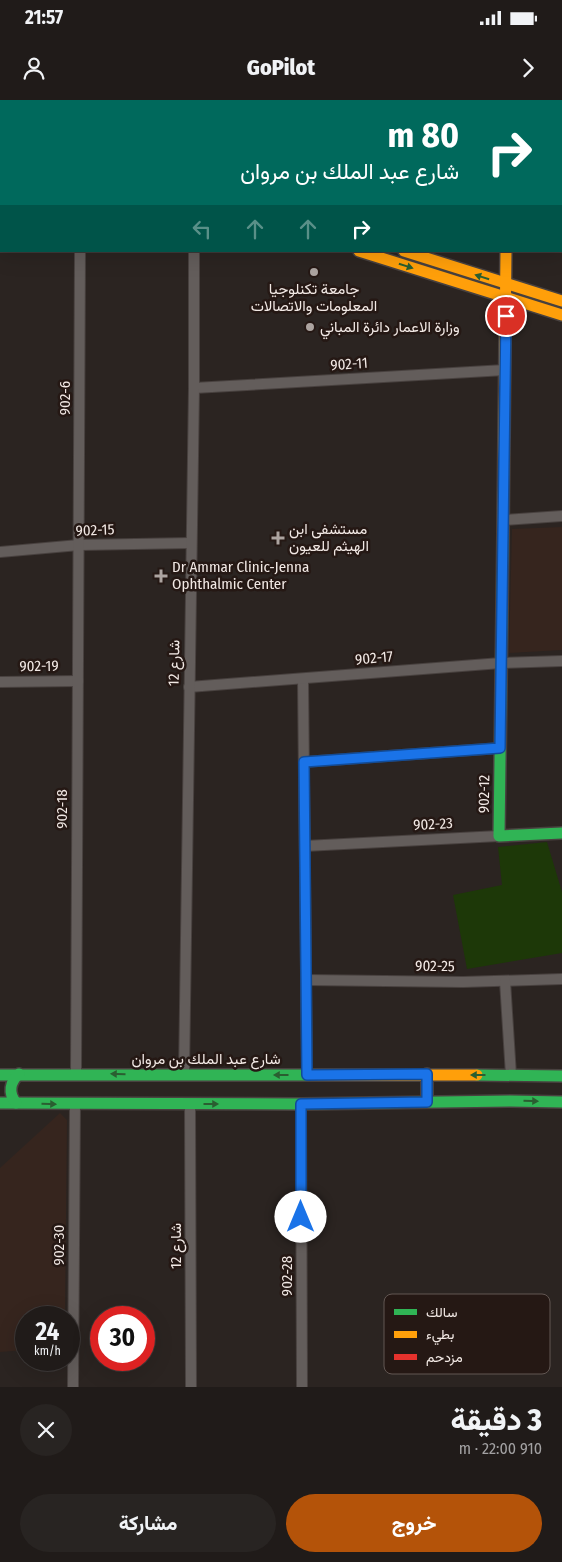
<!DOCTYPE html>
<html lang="ar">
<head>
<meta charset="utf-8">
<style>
	:root { --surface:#201b19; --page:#282422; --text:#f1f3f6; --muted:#a2a1a2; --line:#3d3938; --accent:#b45309 }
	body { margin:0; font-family:"Fira Sans Condensed",Vazirmatn,sans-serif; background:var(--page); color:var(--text); direction:rtl; height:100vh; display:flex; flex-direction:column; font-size:19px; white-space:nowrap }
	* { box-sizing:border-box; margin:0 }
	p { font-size:16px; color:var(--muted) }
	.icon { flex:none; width:28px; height:28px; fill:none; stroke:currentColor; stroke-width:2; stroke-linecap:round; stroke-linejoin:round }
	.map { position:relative; height:1287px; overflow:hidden; direction:ltr }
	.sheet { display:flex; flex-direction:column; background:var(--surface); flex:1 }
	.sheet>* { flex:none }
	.top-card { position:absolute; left:0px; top:0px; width:562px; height:152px; box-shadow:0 5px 20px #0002,0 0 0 1px var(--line); direction:rtl; background:#00695c; color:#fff; overflow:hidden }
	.speed { position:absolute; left:15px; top:1206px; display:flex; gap:10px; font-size:25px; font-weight:700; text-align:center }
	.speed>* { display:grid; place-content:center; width:65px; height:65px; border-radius:50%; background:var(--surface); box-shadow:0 5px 20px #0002,0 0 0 1px var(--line); line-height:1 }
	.speed small { font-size:12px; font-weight:400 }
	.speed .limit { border:8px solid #d22; background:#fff; color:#111 }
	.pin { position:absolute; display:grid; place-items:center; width:42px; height:42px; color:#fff; margin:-21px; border:2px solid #fff; border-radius:50%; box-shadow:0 1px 5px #0007 }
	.me { position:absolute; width:55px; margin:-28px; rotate:0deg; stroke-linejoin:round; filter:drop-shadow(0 0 4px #0008) }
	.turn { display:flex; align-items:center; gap:18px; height:105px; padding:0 20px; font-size:22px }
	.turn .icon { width:65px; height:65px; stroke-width:2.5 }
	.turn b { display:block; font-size:35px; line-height:42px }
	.lanes { display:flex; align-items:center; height:48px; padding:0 20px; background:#0003; justify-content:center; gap:25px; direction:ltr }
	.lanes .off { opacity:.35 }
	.round { display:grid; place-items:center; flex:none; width:52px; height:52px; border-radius:26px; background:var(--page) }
	.overview { display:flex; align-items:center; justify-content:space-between; height:85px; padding:0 20px }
	h1 { font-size:30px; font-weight:800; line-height:38px }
	.primary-button { display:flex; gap:10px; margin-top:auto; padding:10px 20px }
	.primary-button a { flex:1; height:58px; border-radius:30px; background:var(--accent); color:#fff; font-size:20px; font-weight:800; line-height:58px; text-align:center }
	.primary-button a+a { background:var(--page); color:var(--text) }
	.status { display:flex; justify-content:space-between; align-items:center; height:35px; padding:0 25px; background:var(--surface); direction:ltr }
	.status svg { height:14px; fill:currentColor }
	header { display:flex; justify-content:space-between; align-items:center; height:65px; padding:0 20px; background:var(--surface); font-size:22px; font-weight:800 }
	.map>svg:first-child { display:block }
	.built { fill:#36251e }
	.green { fill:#1d3808 }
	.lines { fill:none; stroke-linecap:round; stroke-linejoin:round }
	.street-casing { stroke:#48413f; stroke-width:12 }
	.fast-casing { stroke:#48413f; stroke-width:14 }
	.slow-casing { stroke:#48413f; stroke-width:14 }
	.jam-casing { stroke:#48413f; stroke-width:14 }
	.street { stroke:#635d5b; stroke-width:10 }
	.fast { stroke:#30b455; stroke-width:11 }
	.slow { stroke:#ff9f0a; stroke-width:11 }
	.jam { stroke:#e5322d; stroke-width:11 }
	.oneway { fill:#2a5e31 }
	.route-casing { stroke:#114b97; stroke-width:12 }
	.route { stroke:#1a73e8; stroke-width:9 }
	.poi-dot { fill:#aca4a0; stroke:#251814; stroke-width:2 }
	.labels { text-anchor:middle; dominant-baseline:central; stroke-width:5; stroke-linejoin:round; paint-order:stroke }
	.poi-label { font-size:15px; fill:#f2e9e5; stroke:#251814; text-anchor:start }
	.street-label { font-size:15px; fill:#f2e9e5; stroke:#251814 }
	.key { fill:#251814; stroke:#625753; stroke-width:1 }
	.key-label { font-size:14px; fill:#f2e9e5 }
</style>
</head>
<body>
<div class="status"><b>21:57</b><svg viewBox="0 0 49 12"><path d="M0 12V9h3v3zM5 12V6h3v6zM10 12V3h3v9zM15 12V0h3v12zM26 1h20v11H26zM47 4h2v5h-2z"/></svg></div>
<header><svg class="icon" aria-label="forward" viewBox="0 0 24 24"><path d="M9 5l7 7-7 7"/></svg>GoPilot<svg class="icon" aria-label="person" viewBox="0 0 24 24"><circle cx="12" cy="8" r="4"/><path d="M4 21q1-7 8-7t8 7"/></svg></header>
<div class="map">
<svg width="562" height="1287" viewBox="0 0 562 1287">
	<rect width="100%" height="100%" fill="#2b2421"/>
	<g class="built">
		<polygon points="562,427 562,550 509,553 512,429"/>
		<polygon points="60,1013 67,1020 65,1217 26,1218 26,1250 0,1252 0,1068"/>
	</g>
	<polygon class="green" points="547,742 562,792 562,853 467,869 453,795 502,785 498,747"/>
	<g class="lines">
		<g class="street-casing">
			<g id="street">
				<polyline points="324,0 328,1"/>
				<polyline points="190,1 190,0"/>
				<polyline points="561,71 562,71"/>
				<polyline points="194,288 505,270"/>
				<polyline points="503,420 562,416"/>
				<polyline points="0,452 79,445 191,443"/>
				<polyline points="303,579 307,975"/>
				<polyline points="0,582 78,581"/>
				<polyline points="189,587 501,563 562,561"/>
				<polyline points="304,662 500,648"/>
				<polyline points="305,746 499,736"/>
				<polyline points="307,880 463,882 562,879"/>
				<polyline points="505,881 511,975"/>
				<polyline points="76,973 80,151"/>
				<polyline points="184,975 194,288 194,151"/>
				<polyline points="190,1004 191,1287"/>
				<polyline points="301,1004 302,1287"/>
				<polyline points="73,1287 75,1004"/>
			</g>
		</g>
		<g class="fast-casing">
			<g id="fast">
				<polyline points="510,0 510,1"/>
				<polyline points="0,22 1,22"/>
				<polyline points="0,40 1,40"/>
				<polyline points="503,433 499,736 562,733"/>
				<polyline points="0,975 310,975"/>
				<polyline points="477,975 562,976"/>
				<polyline points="0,1003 301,1004 510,1001 562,1002"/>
				<path d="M 16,1003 C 8,993 10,982 19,974"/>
			</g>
		</g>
		<g class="slow-casing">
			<g id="slow">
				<polyline points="359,151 562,215"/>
				<polyline points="404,151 562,201"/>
				<polyline points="503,433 506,151"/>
				<polyline points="310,975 477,975"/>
			</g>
		</g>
		<g class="jam-casing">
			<polyline id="jam" points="427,974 427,1002"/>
		</g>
		<use href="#street" class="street"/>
		<use href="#fast" class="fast"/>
		<use href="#slow" class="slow"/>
		<use href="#jam" class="jam"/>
	</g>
	<defs><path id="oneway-solid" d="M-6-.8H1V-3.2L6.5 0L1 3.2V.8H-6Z" transform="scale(1.25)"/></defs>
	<g class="oneway">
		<use href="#oneway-solid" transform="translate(406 166) rotate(18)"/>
		<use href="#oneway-solid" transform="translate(482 177) rotate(-162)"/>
		<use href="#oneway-solid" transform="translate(118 974) rotate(-179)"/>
		<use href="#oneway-solid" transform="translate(281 975) rotate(180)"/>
		<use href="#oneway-solid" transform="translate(478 975) rotate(-180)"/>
		<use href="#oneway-solid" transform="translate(531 1001) rotate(1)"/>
		<use href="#oneway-solid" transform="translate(49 1004) rotate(1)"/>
		<use href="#oneway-solid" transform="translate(211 1004)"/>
	</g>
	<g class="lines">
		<g class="route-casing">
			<polyline id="route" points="301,1117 301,1004 427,1002 427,974 307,975 304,662 500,648 506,216"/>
		</g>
		<use href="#route" class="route"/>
	</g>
	<g class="poi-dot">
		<circle cx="314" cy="172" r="5"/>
		<circle cx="310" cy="227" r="5"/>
		<path d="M275.5 430.5h5v5h5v5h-5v5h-5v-5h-5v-5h5z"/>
		<path d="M158.5 468.5h5v5h5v5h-5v5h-5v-5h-5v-5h5z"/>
	</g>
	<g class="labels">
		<g class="poi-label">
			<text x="314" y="189" text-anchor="middle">جامعة تكنلوجيا<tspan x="314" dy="17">المعلومات والاتصالات</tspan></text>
			<text x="320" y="227">وزارة الاعمار دائرة المباني</text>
			<text x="289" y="429">مستشفى ابن<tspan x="289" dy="17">الهيثم للعيون</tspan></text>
			<text x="172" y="467">Dr Ammar Clinic-Jenna<tspan x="172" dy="17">Ophthalmic Center</tspan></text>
		</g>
		<g class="street-label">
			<text transform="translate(349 264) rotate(-4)">902-11</text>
			<text transform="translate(65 298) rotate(-90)">902-6</text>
			<text transform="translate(95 430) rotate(-2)">902-15</text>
			<text transform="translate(374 558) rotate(-5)">902-17</text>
			<text transform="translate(174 563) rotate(-89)">شارع 12</text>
			<text transform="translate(39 566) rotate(-1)">902-19</text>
			<text transform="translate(484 694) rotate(-89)">902-12</text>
			<text transform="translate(62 709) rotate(-90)">902-18</text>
			<text transform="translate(433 724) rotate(-3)">902-23</text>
			<text transform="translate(435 866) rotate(1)">902-25</text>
			<text x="206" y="959">شارع عبد الملك بن مروان</text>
			<text transform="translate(59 1145) rotate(-90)">902-30</text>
			<text transform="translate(176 1146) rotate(-90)">شارع 12</text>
			<text transform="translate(287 1176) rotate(-90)">902-28</text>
		</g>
	</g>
	<rect x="384" y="1194" width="166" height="80" rx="8" class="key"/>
	<rect x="394" y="1209" width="23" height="6" fill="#30b455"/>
	<rect x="394" y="1231" width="23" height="7" fill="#ff9f0a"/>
	<rect x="394" y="1254" width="23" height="6" fill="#e5322d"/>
	<g class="key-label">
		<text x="426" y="1217">سالك</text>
		<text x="426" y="1239">بطيء</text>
		<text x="426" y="1262">مزدحم</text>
	</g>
</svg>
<div class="speed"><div>24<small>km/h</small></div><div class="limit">30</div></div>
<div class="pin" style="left:506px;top:216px;background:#d93025"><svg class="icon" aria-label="arrive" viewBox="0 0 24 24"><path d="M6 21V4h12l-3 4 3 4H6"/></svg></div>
<svg class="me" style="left:301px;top:1117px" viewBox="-20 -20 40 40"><circle r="19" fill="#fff"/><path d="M0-13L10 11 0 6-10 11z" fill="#1a73e8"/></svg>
<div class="top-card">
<div class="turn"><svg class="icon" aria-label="right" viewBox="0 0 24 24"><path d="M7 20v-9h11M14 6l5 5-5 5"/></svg><div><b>80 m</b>شارع عبد الملك بن مروان</div></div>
<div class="lanes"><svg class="icon off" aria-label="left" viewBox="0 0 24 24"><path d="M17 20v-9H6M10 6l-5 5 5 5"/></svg><svg class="icon off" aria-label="ahead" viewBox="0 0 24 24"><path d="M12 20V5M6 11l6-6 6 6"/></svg><svg class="icon off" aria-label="ahead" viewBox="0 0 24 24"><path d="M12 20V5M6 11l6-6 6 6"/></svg><svg class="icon" aria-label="right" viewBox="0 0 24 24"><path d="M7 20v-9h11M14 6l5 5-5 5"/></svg></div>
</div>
</div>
<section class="sheet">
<div class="overview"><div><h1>3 دقيقة</h1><p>910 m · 22:00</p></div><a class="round"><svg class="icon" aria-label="close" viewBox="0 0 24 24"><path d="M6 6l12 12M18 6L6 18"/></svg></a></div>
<div class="primary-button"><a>خروج</a><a>مشاركة</a></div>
</section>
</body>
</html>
